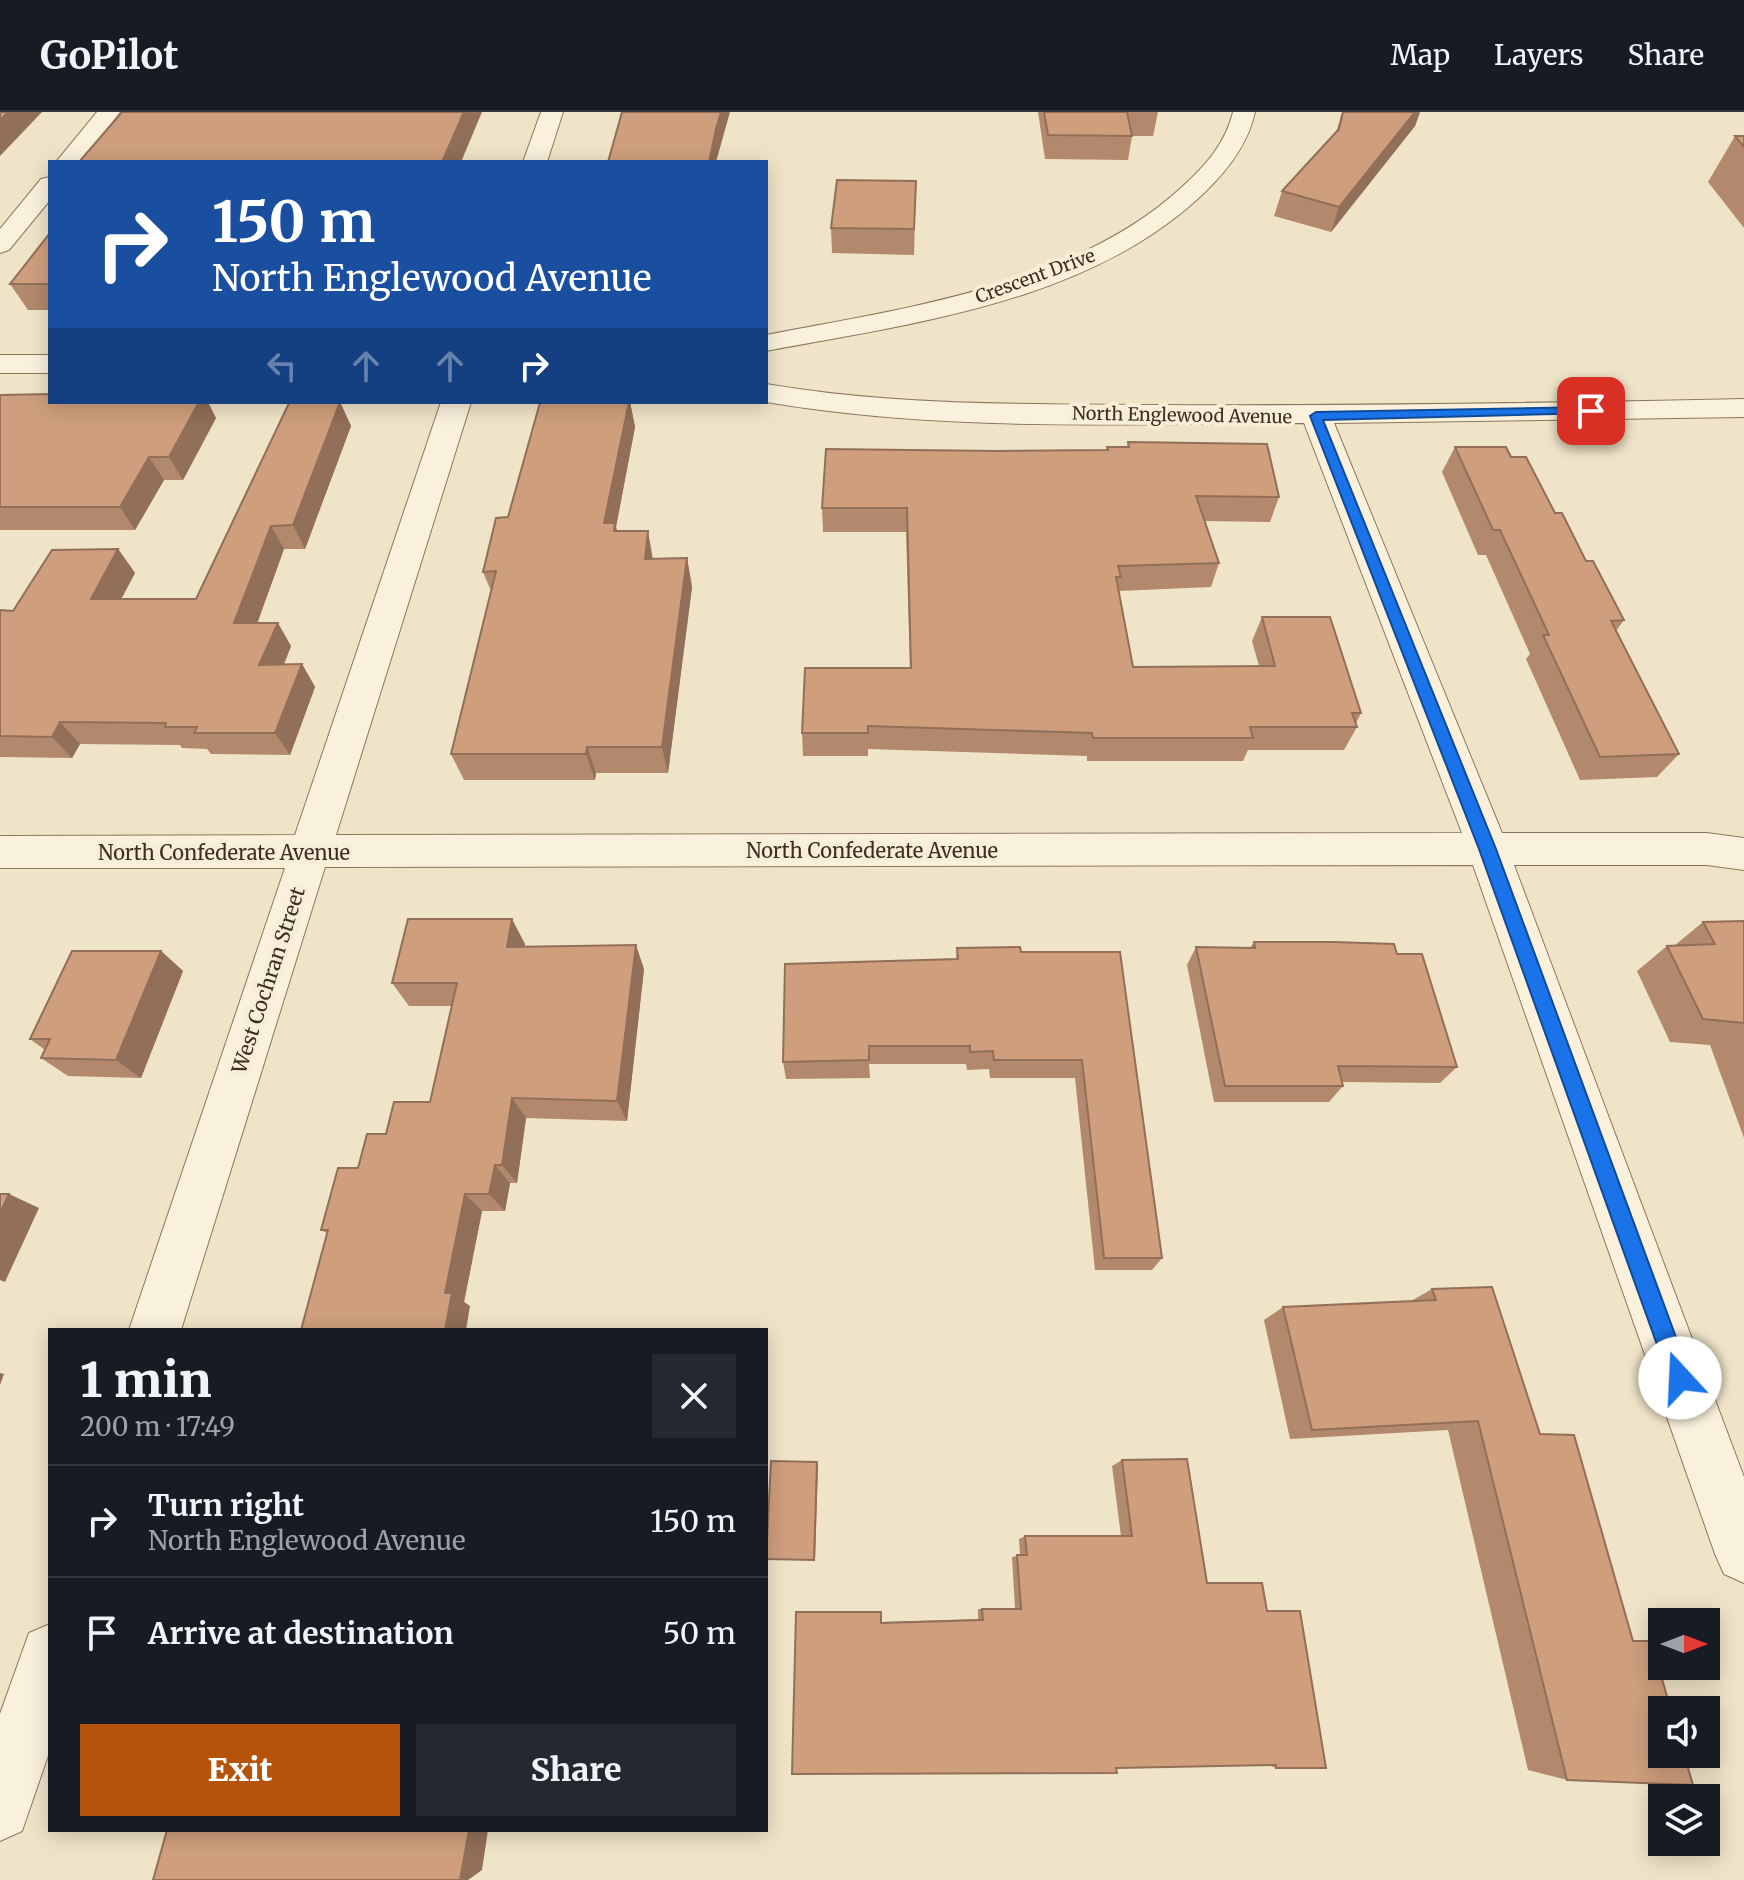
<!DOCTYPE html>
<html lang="en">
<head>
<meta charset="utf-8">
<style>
	:root { --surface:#171b24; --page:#242831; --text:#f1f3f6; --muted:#9ea1a6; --line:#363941; --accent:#b45309 }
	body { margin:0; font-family:Merriweather,serif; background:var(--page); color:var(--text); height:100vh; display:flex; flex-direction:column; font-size:30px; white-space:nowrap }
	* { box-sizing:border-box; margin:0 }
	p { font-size:26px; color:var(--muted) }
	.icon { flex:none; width:44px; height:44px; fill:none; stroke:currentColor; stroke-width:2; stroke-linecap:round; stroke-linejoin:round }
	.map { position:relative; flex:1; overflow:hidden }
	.panel { position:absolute; left:48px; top:1216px; width:720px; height:504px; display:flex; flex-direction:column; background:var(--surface); border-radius:0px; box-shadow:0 4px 20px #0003 }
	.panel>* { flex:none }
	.top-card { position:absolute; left:48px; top:48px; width:720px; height:244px; border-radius:0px; box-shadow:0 4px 20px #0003; background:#1a4fa0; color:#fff; overflow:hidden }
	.needle { width:52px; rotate:90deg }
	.buttons { position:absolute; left:1648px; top:1496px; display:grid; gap:16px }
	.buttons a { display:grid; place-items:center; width:72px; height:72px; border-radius:0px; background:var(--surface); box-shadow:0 4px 20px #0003; font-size:40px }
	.pin { position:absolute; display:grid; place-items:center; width:68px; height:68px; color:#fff; margin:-34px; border-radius:16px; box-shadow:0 4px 12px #0006 }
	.me { position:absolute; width:88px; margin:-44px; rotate:340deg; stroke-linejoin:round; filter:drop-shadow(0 0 6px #0008) }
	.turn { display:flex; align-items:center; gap:28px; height:168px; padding:0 32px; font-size:36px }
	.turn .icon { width:104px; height:104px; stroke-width:2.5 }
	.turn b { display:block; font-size:56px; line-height:68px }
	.lanes { display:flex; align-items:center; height:76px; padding:0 32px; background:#0003; justify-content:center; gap:40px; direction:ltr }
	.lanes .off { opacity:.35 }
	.round { display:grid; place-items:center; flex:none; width:84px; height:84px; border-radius:0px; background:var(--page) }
	.overview { display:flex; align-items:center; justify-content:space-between; height:136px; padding:0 32px }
	h1 { font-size:48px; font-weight:800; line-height:60px }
	.cta { display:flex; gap:16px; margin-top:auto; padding:16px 32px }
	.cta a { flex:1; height:92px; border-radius:0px; background:var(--accent); color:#fff; font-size:32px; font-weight:800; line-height:92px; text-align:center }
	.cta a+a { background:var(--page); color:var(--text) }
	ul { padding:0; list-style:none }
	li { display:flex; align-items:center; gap:24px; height:112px; padding:0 32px; border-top:2px solid var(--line) }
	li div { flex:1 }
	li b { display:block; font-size:30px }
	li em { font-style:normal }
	header { display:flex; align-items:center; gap:48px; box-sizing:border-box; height:112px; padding:0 40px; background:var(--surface); border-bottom:2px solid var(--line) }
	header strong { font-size:38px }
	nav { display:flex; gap:44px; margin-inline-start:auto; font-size:28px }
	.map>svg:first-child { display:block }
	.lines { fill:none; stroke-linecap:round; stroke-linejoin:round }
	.street-casing { stroke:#8d765c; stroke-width:2 }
	.street { fill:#faf1dc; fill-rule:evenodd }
	.wall { fill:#b2896c }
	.shaded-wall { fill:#916f58 }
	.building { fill:#cf9f7d; stroke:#916f58; stroke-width:2 }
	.route { fill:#1a73e8; stroke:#114b97; stroke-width:2 }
	.labels { text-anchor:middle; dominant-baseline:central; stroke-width:8; stroke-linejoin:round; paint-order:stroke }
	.far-street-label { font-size:18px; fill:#3d2e20; stroke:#f7eed8 }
	.street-label { font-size:20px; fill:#3d2e20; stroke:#f7eed8 }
</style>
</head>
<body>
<header>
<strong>GoPilot</strong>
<nav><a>Map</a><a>Layers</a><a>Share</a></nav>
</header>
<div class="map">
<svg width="1744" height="1768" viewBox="0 0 1744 1768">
	<rect width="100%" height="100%" fill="#f0e4c8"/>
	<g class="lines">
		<g class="street-casing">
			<g id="street">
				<polygon points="97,0 120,0 81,50 56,50"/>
				<polygon points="541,0 563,0 547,50 523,50"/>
				<path d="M 1233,0 L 1255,0 C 1248,32 1228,58 1204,81 C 1090,190 915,211 766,239 L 766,223 C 904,196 1075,174 1182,75 C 1206,53 1225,32 1233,0 Z"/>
				<polygon points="50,65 50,88 9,138 0,141 0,117 41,67"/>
				<rect x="0" y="243" width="50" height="18"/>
				<path d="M 766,272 C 896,294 1026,292 1158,293 C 1353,294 1549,291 1744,287 L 1744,305 L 1334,311 L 1502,721 L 1707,721 L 1744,726 L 1744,758 L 1707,753 L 1514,753 L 1744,1365 L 1744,1471 L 1724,1462 L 1715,1442 L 1473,753 L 325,755 L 181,1218 L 129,1218 L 285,756 L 0,756 L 0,724 L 295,723 L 441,290 L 471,290 L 336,723 L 1462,721 L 1304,311 C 1125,312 943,320 766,290 Z"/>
				<polygon points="50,1512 50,1638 22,1719 0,1729 0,1602 29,1521"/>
			</g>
		</g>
		<use href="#street" class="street"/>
	</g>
	<g class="wall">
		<polygon points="1038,0 1158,0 1153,24 1132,24 1128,48 1045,47"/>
		<polygon points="1342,0 1420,0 1415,14 1331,120 1274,104 1282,79 1336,21"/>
		<polygon points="1735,24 1744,24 1744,116 1708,70"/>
		<polygon points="916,69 914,143 832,141 831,116"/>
		<polygon points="50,121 50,198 28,198 10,172"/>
		<polygon points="0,283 216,306 183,368 164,368 135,418 0,418"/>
		<polygon points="340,290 351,314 305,437 284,437 257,511 291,534 284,553 302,552 315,575 290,643 211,642 207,637 182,636 180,633 80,632 72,646 0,645 0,498 13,499 118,437 135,461 121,487 196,487"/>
		<polygon points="541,290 630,290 635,315 616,415 617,419 653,447 687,446 692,475 668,661 596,661 595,668 464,668 451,642 491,479 483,460 508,405"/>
		<polygon points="1128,330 1279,385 1270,410 1205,409 1219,451 1211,475 1118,479 1133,555 1259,554 1252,529 1262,505 1361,601 1356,611 1357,615 1344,638 1248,638 1243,649 1087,649 1087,644 868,637 868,644 803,644 802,621 910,556 906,420 823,420 822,396 998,339 1106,338 1107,335 1127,335"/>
		<polygon points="1455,335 1511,345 1555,401 1624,508 1616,519 1679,642 1657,665 1580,668 1526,547 1530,542 1486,443 1478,443 1442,360"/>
		<polygon points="1744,809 1744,1026 1710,933 1670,930 1637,859 1667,834 1674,834 1703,810"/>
		<polygon points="1254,830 1397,842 1457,955 1440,971 1342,970 1343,974 1329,990 1214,990 1187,853 1196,835 1250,836"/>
		<polygon points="525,832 525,834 644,857 627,1009 526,1006 517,1071 510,1071 505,1099 482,1099 464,1190 470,1194 321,1118 358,1056 386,1022 430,990 452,894 409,894 392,871"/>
		<polygon points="957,836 1021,840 1120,840 1162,1146 1152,1158 1095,1158 1075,966 990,966 989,957 967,958 966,952 869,952 870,966 786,967 783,950 956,847"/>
		<polygon points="161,839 183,859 141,966 68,964 41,946 45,938 30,927"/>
		<polygon points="1432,1177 1540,1322 1633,1528 1651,1529 1567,1668 1528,1658 1448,1318 1290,1327 1264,1208 1283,1195 1411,1189"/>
		<polygon points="1122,1348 1207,1471 1276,1656 881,1510 978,1507 978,1497 1015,1497 1012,1445 1020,1443 1019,1427 1025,1424 1121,1424 1112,1354"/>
	</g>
	<g class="shaded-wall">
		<polygon points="8,0 42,0 0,44 0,8"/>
		<polygon points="464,0 482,0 461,50 442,50"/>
		<polygon points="721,0 730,0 716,50 709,50 716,17"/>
		<polygon points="1415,0 1420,0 1415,14 1331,120 1339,95"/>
		<polygon points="199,290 208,290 216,306 183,368 169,345"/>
		<polygon points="340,290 351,314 305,437 293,413"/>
		<polygon points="629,290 630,290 635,315 616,415 622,440 604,411"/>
		<polygon points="149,345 164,368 135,418 120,395"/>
		<polygon points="271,414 284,437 249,534 234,511"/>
		<polygon points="648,419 653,448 645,447"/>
		<polygon points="118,437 135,461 109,510 91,487"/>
		<polygon points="687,446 692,475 668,661 662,635"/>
		<polygon points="278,511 291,534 274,575 259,553"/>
		<polygon points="302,552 315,575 290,643 275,621"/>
		<polygon points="60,610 80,632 72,646 52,625"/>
		<polygon points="587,635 596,661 595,668 586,642"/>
		<polygon points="512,807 525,832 520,858 507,835"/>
		<polygon points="636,833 644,857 627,1009 617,989"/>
		<polygon points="161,839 183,859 141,966 116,948"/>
		<polygon points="512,986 526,1006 517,1071 502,1053"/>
		<polygon points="495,1053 510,1071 505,1099 489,1082"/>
		<polygon points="9,1082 39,1096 5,1170 0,1168 0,1101"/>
		<polygon points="465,1082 482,1099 464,1190 470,1194 466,1218 445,1218 445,1181"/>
		<polygon points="0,1261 4,1262 0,1273"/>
		<polygon points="817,1350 818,1353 815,1449 814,1448"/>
		<polygon points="469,1718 488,1718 482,1758 468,1768 460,1768"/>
	</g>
	<g class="building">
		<polygon points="0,0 8,0 0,8"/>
		<polygon points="122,0 464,0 442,50 79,50"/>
		<polygon points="622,0 721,0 716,17 709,50 608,50"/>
		<polygon points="1044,0 1127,0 1132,24 1048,23"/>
		<polygon points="1343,0 1415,0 1339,95 1282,79 1339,17"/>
		<polygon points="1735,24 1744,24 1744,35"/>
		<polygon points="837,68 916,69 914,117 831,116"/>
		<polygon points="50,121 50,172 10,172"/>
		<polygon points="50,282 50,290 199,290 169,345 149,345 120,395 0,395 0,283"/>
		<polygon points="340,290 293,413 271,414 234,511 278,511 259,553 302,552 275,621 194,621 197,615 165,615 166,611 60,610 52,625 0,624 0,498 13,499 52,438 118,437 91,487 196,487 289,291"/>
		<polygon points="541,290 629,290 604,411 615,411 614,419 648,419 645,447 687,446 662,635 587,635 586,642 451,642 496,459 483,460 496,406 508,405 539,294"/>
		<polygon points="1128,330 1267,332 1279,385 1196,384 1219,451 1118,454 1121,465 1116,465 1133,555 1275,554 1262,505 1330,505 1361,601 1352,601 1357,615 1250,615 1253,626 1093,626 1092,621 868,614 868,621 802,621 805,556 911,556 907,396 822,396 826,337 998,339 1108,338 1107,335 1129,335"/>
		<polygon points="1455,335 1506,335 1511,345 1526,345 1555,401 1562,401 1586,449 1593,449 1624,508 1611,509 1679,642 1600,645 1543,523 1549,523 1500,418 1493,418"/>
		<polygon points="408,807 512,807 507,835 636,833 617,989 512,986 502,1053 495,1053 489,1082 465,1082 445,1181 452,1181 445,1218 301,1218 328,1118 321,1118 338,1056 358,1056 367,1022 386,1022 394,990 430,990 457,871 392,871"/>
		<polygon points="1744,809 1744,911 1703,907 1667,834 1715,832 1703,810"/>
		<polygon points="1254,830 1334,830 1394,832 1397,842 1422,842 1457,955 1338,954 1343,974 1225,974 1196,835 1255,836"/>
		<polygon points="1020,835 1021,840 1120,840 1162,1146 1104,1146 1082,948 994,948 993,939 970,940 970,934 869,934 869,948 783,950 785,852 958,847 957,836"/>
		<polygon points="72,839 161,839 116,948 41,946 50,927 30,927"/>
		<polygon points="0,1082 9,1082 0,1101"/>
		<polygon points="1492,1175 1540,1322 1574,1323 1633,1529 1651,1529 1671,1598 1662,1598 1662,1642 1684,1642 1693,1673 1567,1668 1478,1309 1312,1318 1283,1195 1436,1188 1432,1177"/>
		<polygon points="1187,1347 1207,1471 1262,1471 1267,1499 1300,1499 1326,1656 1276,1656 1276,1653 1116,1656 1117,1661 792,1662 796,1500 881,1500 881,1511 983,1508 982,1497 1021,1497 1017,1443 1027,1443 1025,1424 1132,1424 1122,1348"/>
		<polygon points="771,1349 817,1350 814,1448 766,1447"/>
		<polygon points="167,1718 469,1718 460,1768 153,1768"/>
	</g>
	<polygon class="route" points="1591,295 1597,299 1595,301 1323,308 1496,737 1691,1266 1688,1273 1680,1277 1672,1273 1669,1266 1479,737 1310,304 1316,300"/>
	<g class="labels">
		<g class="far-street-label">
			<text transform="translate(1035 164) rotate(-20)">Crescent Drive</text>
			<text transform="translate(1182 303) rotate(1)">North Englewood Avenue</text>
		</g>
		<g class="street-label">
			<text x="872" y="738">North Confederate Avenue</text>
			<text x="224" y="740">North Confederate Avenue</text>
			<text transform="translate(268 868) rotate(-72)">West Cochran Street</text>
		</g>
	</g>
</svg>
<div class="buttons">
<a><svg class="needle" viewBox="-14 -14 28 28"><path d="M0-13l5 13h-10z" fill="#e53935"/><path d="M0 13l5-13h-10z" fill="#9ea1a6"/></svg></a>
<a><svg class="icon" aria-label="sound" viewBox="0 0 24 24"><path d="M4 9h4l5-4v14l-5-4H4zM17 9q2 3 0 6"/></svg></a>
<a><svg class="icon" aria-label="layers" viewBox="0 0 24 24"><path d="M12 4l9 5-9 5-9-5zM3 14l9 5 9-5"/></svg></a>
</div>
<div class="pin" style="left:1591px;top:299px;background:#d93025"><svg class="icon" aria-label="arrive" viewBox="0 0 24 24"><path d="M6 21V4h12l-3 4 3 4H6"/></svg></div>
<svg class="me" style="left:1680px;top:1266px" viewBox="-20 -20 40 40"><circle r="19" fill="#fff"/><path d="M0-13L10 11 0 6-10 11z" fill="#1a73e8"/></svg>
<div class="top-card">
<div class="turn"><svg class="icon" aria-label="right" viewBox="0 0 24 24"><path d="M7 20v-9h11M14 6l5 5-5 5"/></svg><div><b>150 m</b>North Englewood Avenue</div></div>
<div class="lanes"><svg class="icon off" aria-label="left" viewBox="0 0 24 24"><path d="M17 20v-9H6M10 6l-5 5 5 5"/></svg><svg class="icon off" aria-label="ahead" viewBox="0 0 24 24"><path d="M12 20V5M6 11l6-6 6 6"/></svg><svg class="icon off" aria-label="ahead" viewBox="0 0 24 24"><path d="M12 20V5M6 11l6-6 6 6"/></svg><svg class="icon" aria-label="right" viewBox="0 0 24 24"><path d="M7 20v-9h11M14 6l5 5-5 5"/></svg></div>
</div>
<section class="panel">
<div class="overview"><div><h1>1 min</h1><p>200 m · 17:49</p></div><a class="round"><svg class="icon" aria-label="close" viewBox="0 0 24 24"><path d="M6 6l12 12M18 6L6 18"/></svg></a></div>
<ul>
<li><svg class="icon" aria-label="right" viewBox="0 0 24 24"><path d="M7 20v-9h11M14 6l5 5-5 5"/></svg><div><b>Turn right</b><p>North Englewood Avenue</p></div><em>150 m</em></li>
<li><svg class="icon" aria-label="arrive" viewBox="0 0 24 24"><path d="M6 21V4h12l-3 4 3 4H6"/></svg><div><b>Arrive at destination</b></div><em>50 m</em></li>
</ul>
<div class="cta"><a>Exit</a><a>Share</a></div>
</section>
</div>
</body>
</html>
